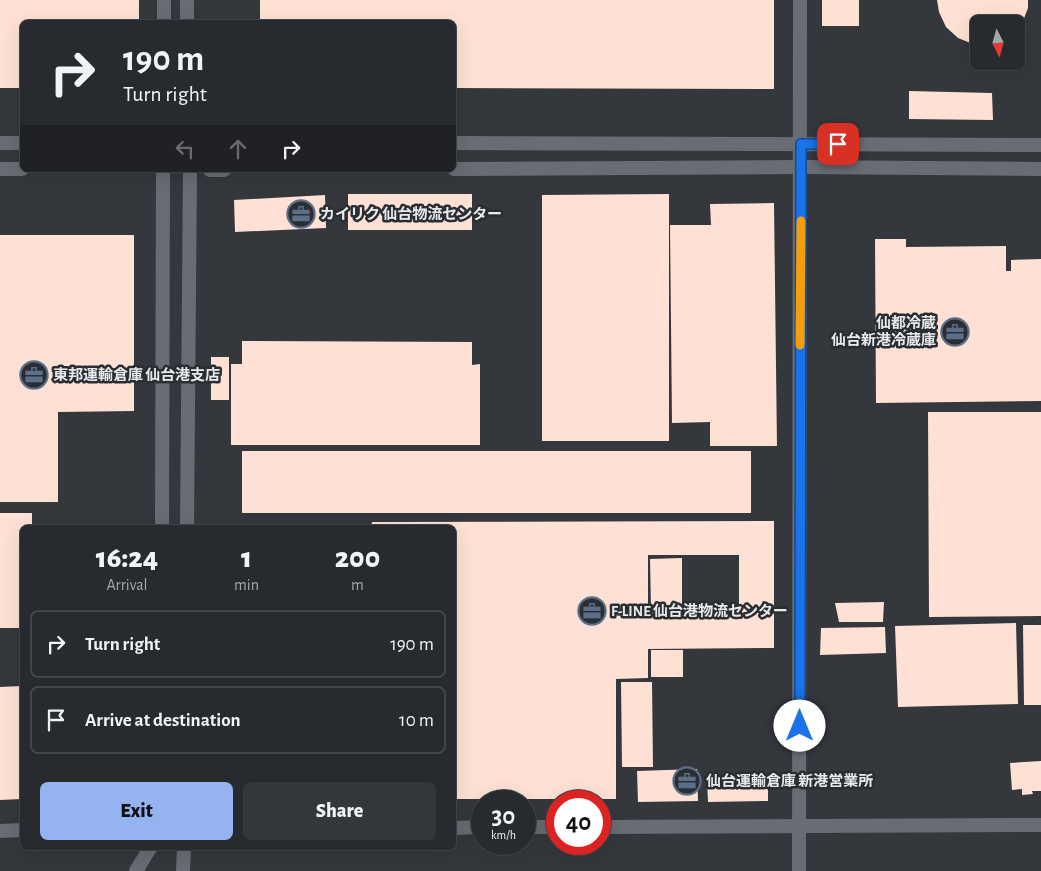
<!DOCTYPE html>
<html lang="en">
<head>
<meta charset="utf-8">
<style>
	:root { --surface:#272a2e; --page:#33363a; --text:#f1f3f6; --muted:#a4a7aa; --line:#43464a; --accent:#95b2f1 }
	body { margin:0; font-family:"Alegreya Sans","Noto Sans JP",sans-serif; background:var(--page); color:var(--text); height:100vh; display:flex; flex-direction:column; font-size:19px; white-space:nowrap }
	* { box-sizing:border-box; margin:0 }
	p { font-size:16px; color:var(--muted) }
	.icon { flex:none; width:28px; height:28px; fill:none; stroke:currentColor; stroke-width:2; stroke-linecap:round; stroke-linejoin:round }
	.map { position:relative; flex:1; overflow:hidden }
	.details { position:absolute; left:20px; top:525px; width:436px; height:325px; display:flex; flex-direction:column; background:var(--surface); border-radius:8px; box-shadow:0 5px 20px #0002,0 0 0 1px var(--line) }
	.details>* { flex:none }
	.guide { position:absolute; left:20px; top:20px; width:436px; height:152px; border-radius:8px; box-shadow:0 5px 20px #0002,0 0 0 1px var(--line); background:#272a2e; color:var(--text); overflow:hidden }
	.needle { width:32px; rotate:174deg }
	.fabs { position:absolute; left:970px; top:15px; display:grid; gap:10px }
	.fabs a { display:grid; place-items:center; width:55px; height:55px; border-radius:8px; background:var(--surface); box-shadow:0 5px 20px #0002,0 0 0 1px var(--line); font-size:25px }
	.speed { position:absolute; left:471px; top:790px; display:flex; gap:10px; font-size:25px; font-weight:700; text-align:center }
	.speed>* { display:grid; place-content:center; width:65px; height:65px; border-radius:50%; background:var(--surface); box-shadow:0 5px 20px #0002,0 0 0 1px var(--line); line-height:1 }
	.speed small { font-size:12px; font-weight:400 }
	.speed .limit { border:8px solid #d22; background:#fff; color:#111 }
	.pin { position:absolute; display:grid; place-items:center; width:42px; height:42px; color:#fff; margin:-21px; border-radius:10px; box-shadow:0 2px 8px #0006 }
	.me { position:absolute; width:55px; margin:-28px; rotate:0deg; stroke-linejoin:round; filter:drop-shadow(0 0 4px #0008) }
	.turn { display:flex; align-items:center; gap:18px; height:105px; padding:0 20px; font-size:22px }
	.turn .icon { width:65px; height:65px; stroke-width:2.5 }
	.turn b { display:block; font-size:35px; line-height:42px }
	.lanes { display:flex; align-items:center; height:48px; padding:0 20px; background:#0003; justify-content:center; gap:25px; direction:ltr }
	.lanes .off { opacity:.35 }
	.eta { display:flex; justify-content:space-evenly; align-items:center; height:85px; text-align:center }
	.eta b { font-size:30px; font-weight:800; line-height:35px }
	.button { display:flex; gap:10px; margin-top:auto; padding:10px 20px }
	.button a { flex:1; height:58px; border-radius:8px; background:var(--accent); color:#111; font-size:20px; font-weight:800; line-height:58px; text-align:center }
	.button a+a { background:var(--page); color:var(--text) }
	ul { padding:0; list-style:none }
	li { display:flex; align-items:center; gap:15px; height:68px; margin:0 10px 8px; padding:0 10px; border:2px solid var(--line); border-radius:8px }
	li div { flex:1 }
	li b { display:block; font-size:19px }
	li em { font-style:normal }
	.map>svg:first-child { display:block }
	.building { fill:#fee1d4; fill-rule:evenodd }
	.lines { fill:none; stroke-linecap:round; stroke-linejoin:round }
	.tertiary { stroke:#696d73; stroke-width:14 }
	.route-casing { stroke:#114b97; stroke-width:12 }
	.route { stroke:#1a73e8; stroke-width:9 }
	.slow { stroke:#f59e0b; stroke-width:9 }
	.labels { text-anchor:middle; dominant-baseline:central; stroke-width:5; stroke-linejoin:round; paint-order:stroke }
	.poi-label { font-size:15px; font-weight:bold; fill:#e8ebee; stroke:#2a2e32; text-anchor:start }
</style>
</head>
<body>
<div class="map">
<svg width="1041" height="871" viewBox="0 0 1041 871">
	<rect width="100%" height="100%" fill="#34383d"/>
	<g class="building">
		<polygon points="0,0 139,0 139,22 22,22 22,88 0,88"/>
		<polygon points="260,0 774,0 774,89 454,88 454,22 260,22"/>
		<rect x="822" y="0" width="37" height="26"/>
		<polygon points="937,0 1028,0 1028,8 1023,21 1016,30 1016,24 979,24 979,44 973,44 958,38 946,27 939,12"/>
		<polygon points="909,91 992,93 993,120 909,119"/>
		<rect x="348" y="194" width="124" height="36"/>
		<polygon points="669,194 669,441 542,441 542,195"/>
		<polygon points="325,195 326,228 235,232 234,200"/>
		<polygon points="774,203 777,446 710,446 710,422 672,423 670,225 711,225 710,204"/>
		<polygon points="0,235 134,235 134,411 58,412 58,502 0,502"/>
		<polygon points="875,239 906,239 906,247 1006,246 1006,271 1011,271 1011,260 1041,259 1041,401 876,403"/>
		<polygon points="242,341 472,342 472,365 480,364 480,445 231,445 231,364 242,364"/>
		<rect x="211" y="357" width="18" height="43"/>
		<polygon points="928,412 1041,412 1041,616 929,617"/>
		<rect x="242" y="451" width="509" height="62"/>
		<polygon points="0,513 32,513 32,528 22,528 22,628 0,628"/>
		<path d="M 774,521 L 774,648 L 648,649 L 648,678 L 616,679 L 616,799 L 454,799 L 454,528 L 371,528 L 372,522 ZM 648,555 L 739,555 L 739,610 L 648,610 Z"/>
		<polygon points="682,558 682,607 651,608 650,559"/>
		<polygon points="884,602 883,622 839,622 835,603"/>
		<polygon points="1016,623 1018,704 898,707 895,626"/>
		<polygon points="1023,625 1041,625 1041,705 1024,705"/>
		<polygon points="885,627 886,653 820,655 821,628"/>
		<rect x="651" y="650" width="32" height="27"/>
		<polygon points="621,682 652,682 653,767 622,767"/>
		<polygon points="22,686 22,799 0,800 0,687"/>
		<polygon points="1041,761 1041,791 1032,791 1033,794 1022,795 1022,789 1012,790 1010,763"/>
		<polygon points="697,769 698,801 638,802 637,771"/>
		<polygon points="768,779 768,801 708,802 707,780"/>
	</g>
	<g class="lines">
		<g class="tertiary">
			<polyline points="187,0 187,22"/>
			<polyline points="164,22 164,0"/>
			<polyline points="0,143 22,143"/>
			<polyline points="454,143 1041,145"/>
			<polyline points="0,169 22,169"/>
			<polyline points="454,169 801,167 1041,169"/>
			<polyline points="210,170 224,170"/>
			<polyline points="162,528 163,170"/>
			<polyline points="187,528 190,170"/>
			<polyline points="525,827 558,827"/>
			<polyline points="600,827 1041,825"/>
			<polyline points="454,828 482,827"/>
			<polyline points="0,831 22,830"/>
			<polyline points="136,871 150,848"/>
			<polyline points="183,871 184,848"/>
			<polyline points="799,871 800,0"/>
		</g>
	</g>
	<g class="lines">
		<g class="route-casing">
			<polyline id="route" points="800,726 801,144 838,144"/>
		</g>
		<use href="#route" class="route"/>
		<polyline class="slow" points="800,345 801,221"/>
	</g>
	<defs>
		<g id="office-ring" transform="scale(1.4375)"><circle r="9.5" fill="#2a2e32" stroke="#5c6f8a" stroke-width="1.5"/><path d="M-6-3h4V-5.5h4V-3h4V5H-6ZM-1-4.5V-3h2v-1.5ZM-6 0V1H6V0Z" fill="#5c6f8a"/></g>
	</defs>
	<g fill-rule="evenodd">
		<use href="#office-ring" x="301" y="214"/>
		<use href="#office-ring" x="955" y="332"/>
		<use href="#office-ring" x="34" y="375"/>
		<use href="#office-ring" x="592" y="611"/>
		<use href="#office-ring" x="687" y="781"/>
	</g>
	<g class="labels">
		<g class="poi-label">
			<text x="320" y="214">カイリク 仙台物流センター</text>
			<text x="936" y="323" text-anchor="end">仙都冷蔵<tspan x="936" dy="17">仙台新港冷蔵庫</tspan></text>
			<text x="53" y="375">東邦運輸倉庫 仙台港支店</text>
			<text x="611" y="611">F-LINE 仙台港物流センター</text>
			<text x="706" y="781">仙台運輸倉庫 新港営業所</text>
		</g>
	</g>
</svg>
<div class="fabs">
<a><svg class="needle" viewBox="-14 -14 28 28"><path d="M0-13l5 13h-10z" fill="#e53935"/><path d="M0 13l5-13h-10z" fill="#a4a7aa"/></svg></a>
</div>
<div class="speed"><div>30<small>km/h</small></div><div class="limit">40</div></div>
<div class="pin" style="left:838px;top:144px;background:#d93025"><svg class="icon" aria-label="arrive" viewBox="0 0 24 24"><path d="M6 21V4h12l-3 4 3 4H6"/></svg></div>
<svg class="me" style="left:800px;top:726px" viewBox="-20 -20 40 40"><circle r="19" fill="#fff"/><path d="M0-13L10 11 0 6-10 11z" fill="#1a73e8"/></svg>
<div class="guide">
<div class="turn"><svg class="icon" aria-label="right" viewBox="0 0 24 24"><path d="M7 20v-9h11M14 6l5 5-5 5"/></svg><div><b>190 m</b>Turn right</div></div>
<div class="lanes"><svg class="icon off" aria-label="left" viewBox="0 0 24 24"><path d="M17 20v-9H6M10 6l-5 5 5 5"/></svg><svg class="icon off" aria-label="ahead" viewBox="0 0 24 24"><path d="M12 20V5M6 11l6-6 6 6"/></svg><svg class="icon" aria-label="right" viewBox="0 0 24 24"><path d="M7 20v-9h11M14 6l5 5-5 5"/></svg></div>
</div>
<section class="details">
<div class="eta">
<div><b>16:24</b><p>Arrival</p></div>
<div><b>1</b><p>min</p></div>
<div><b>200</b><p>m</p></div>
</div>
<ul>
<li><svg class="icon" aria-label="right" viewBox="0 0 24 24"><path d="M7 20v-9h11M14 6l5 5-5 5"/></svg><div><b>Turn right</b></div><em>190 m</em></li>
<li><svg class="icon" aria-label="arrive" viewBox="0 0 24 24"><path d="M6 21V4h12l-3 4 3 4H6"/></svg><div><b>Arrive at destination</b></div><em>10 m</em></li>
</ul>
<div class="button"><a>Exit</a><a>Share</a></div>
</section>
</div>
</body>
</html>
